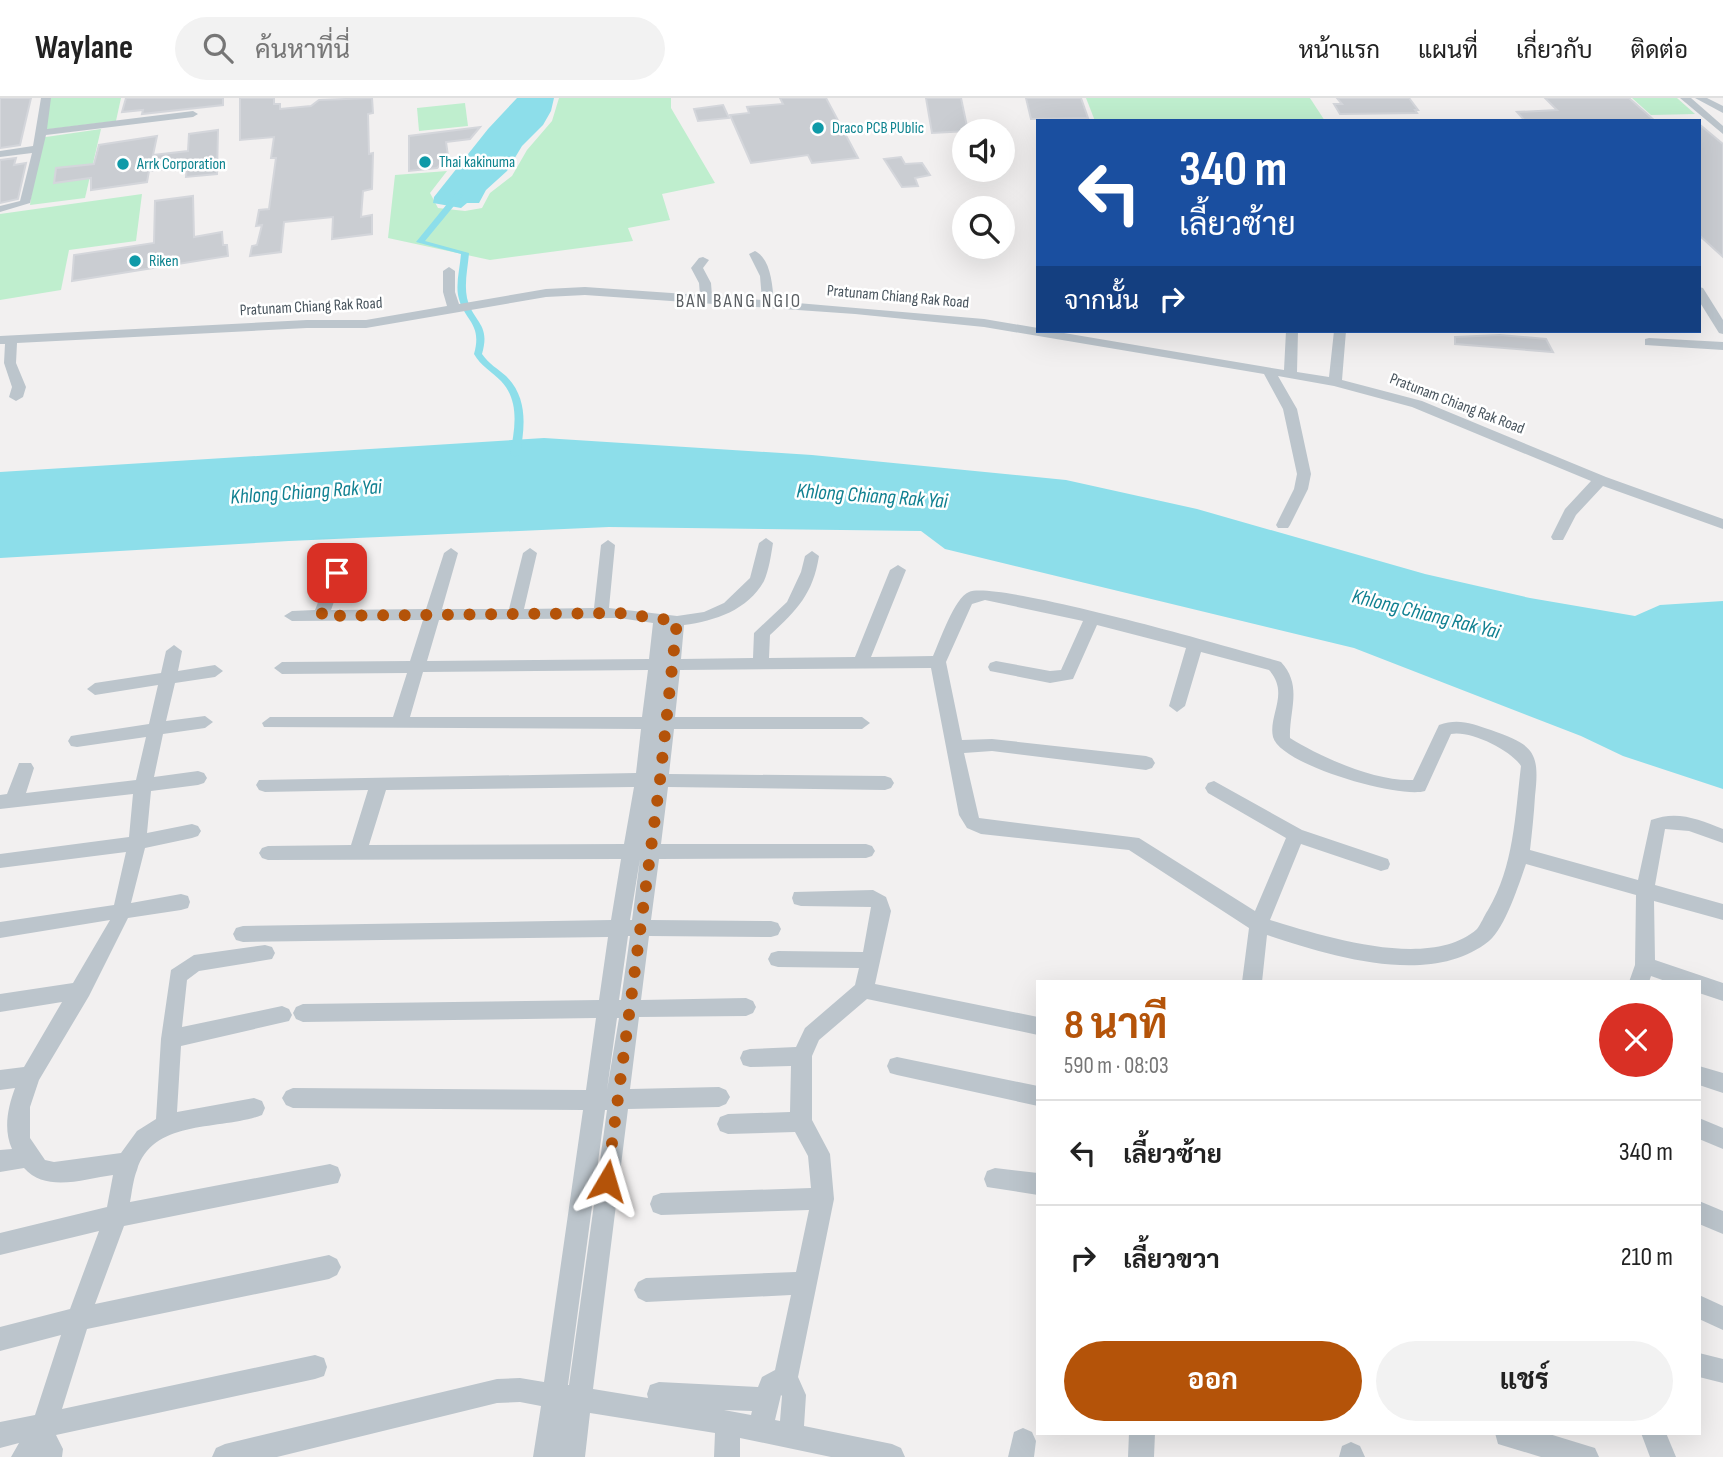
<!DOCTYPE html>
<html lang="th">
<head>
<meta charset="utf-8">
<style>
	:root { --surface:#fff; --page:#f2f2f2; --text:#222; --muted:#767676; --line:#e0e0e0; --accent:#b45309 }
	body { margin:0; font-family:"Sofia Sans Condensed",Sarabun,sans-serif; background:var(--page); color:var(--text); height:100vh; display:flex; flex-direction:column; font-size:26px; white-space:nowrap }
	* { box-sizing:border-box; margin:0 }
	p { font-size:23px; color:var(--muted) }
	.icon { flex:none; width:38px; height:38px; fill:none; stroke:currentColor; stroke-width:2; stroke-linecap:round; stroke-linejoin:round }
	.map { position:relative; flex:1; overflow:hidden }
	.drawer { position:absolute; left:1036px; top:882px; width:665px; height:455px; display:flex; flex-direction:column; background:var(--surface); border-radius:0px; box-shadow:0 7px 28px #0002 }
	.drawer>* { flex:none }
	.top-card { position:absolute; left:1036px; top:21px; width:665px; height:214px; border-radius:0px; box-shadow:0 7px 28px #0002; background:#1a4fa0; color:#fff; overflow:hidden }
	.buttons { position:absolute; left:952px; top:21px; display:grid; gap:14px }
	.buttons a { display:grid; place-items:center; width:63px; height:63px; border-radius:50%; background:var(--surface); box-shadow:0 7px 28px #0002; font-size:35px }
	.pin { position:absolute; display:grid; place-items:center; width:60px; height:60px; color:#fff; margin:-30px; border-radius:14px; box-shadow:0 4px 10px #0006 }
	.me { position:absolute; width:77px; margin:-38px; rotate:7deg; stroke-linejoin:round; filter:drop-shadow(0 0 5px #0008) }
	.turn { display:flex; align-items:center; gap:24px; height:147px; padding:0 28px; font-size:32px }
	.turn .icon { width:91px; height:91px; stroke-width:2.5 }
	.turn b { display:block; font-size:49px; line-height:60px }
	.then { display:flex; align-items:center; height:66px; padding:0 28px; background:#0003; gap:14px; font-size:26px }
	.round { display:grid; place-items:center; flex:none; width:74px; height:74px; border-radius:37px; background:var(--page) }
	.head { display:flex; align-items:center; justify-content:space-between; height:119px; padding:0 28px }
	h1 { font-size:42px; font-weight:700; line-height:52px; color:var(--accent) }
	.cta { display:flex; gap:14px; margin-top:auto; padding:14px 28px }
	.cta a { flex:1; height:80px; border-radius:42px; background:var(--accent); color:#fff; font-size:28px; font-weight:700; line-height:80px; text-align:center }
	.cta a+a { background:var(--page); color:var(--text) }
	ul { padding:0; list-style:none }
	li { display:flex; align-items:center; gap:21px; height:105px; padding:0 28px; border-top:2px solid var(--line) }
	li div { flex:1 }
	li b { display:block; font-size:26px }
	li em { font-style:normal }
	header { display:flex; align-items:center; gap:42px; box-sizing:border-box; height:98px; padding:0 35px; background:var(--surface); border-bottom:2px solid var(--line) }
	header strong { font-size:33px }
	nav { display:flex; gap:38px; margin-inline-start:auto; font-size:24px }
	.search { width:490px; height:63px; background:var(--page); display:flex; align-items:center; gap:18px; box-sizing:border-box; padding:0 24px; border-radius:38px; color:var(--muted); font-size:26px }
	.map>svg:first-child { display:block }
	.green { fill:#bfeece }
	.water { fill:#8ddeea }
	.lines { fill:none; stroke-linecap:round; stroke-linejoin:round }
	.canal { fill:#8ddeea; fill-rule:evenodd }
	.building { fill:#cacdd2; stroke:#d4d6db; stroke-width:2 }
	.minor { fill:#bcc5cc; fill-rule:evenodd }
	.route { stroke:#b45309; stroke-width:12; stroke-dasharray:0 21.6 }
	.culture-dot { fill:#0f9aa8; stroke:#fff; stroke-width:2.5 }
	.labels { text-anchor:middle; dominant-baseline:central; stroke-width:5; stroke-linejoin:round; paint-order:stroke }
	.far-culture-label { font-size:16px; fill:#0d838f; stroke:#fff; text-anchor:start }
	.far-street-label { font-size:16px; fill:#48545d; stroke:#fff }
	.far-quarter-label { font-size:19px; letter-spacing:2px; fill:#5c6064; stroke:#fff }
	.water-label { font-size:21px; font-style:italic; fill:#108091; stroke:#fff }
</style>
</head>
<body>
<header>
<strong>Waylane</strong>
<div class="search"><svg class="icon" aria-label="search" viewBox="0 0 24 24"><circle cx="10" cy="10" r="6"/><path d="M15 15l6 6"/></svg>ค้นหาที่นี่</div>
<nav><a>หน้าแรก</a><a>แผนที่</a><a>เกี่ยวกับ</a><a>ติดต่อ</a></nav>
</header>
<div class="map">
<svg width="1723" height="1359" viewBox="0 0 1723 1359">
	<rect width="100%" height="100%" fill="#f2f0f0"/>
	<g class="green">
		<polygon points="46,0 121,0 116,23 42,32"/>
		<polygon points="559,0 671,0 671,10 715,85 662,96 670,122 628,130 633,143 490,162 388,140 395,77 447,73 430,95 438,110 465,113 482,110 490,95 512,78 527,52 552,23"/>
		<polygon points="1086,0 1310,0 1325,23 1095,23"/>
		<polygon points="1632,0 1677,0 1695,16 1651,17"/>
		<polygon points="465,5 468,28 419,33 417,10"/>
		<polygon points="101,31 85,100 30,107 39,40"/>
		<polygon points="142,96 136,143 69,152 61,192 0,202 0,116"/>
	</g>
	<g class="water">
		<polygon points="517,0 554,0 551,13 543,27 522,48 507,73 486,92 479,105 467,105 461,110 433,105 434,99 488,31"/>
		<polygon points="544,340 812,357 1066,382 1197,411 1425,476 1530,500 1635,518 1660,507 1723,503 1723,691 1623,658 1581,638 1354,550 945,451 921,433 609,429 289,443 0,460 0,374"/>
	</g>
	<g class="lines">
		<path class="canal" d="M 456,95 L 463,97 L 425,143 L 469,155 C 468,169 464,185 467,200 C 473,225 491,225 482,256 C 489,266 498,271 506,278 C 528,300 525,328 520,356 L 515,359 L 510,356 C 515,331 520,303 501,283 C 491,273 481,268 474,256 C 483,224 463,223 458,197 C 456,184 460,169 461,156 L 416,144 Z"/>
	</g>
	<g class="building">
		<polygon points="0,0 31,0 20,47 0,50"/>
		<polygon points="126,0 223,0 223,7 142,16 143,12 122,14"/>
		<polygon points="240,0 274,0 274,6 280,6 280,11 311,8 319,2 372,0 373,15 368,16 369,56 373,55 372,91 363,93 361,119 372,117 372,136 332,141 333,119 284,124 281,154 250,158 252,148 257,147 262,127 256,128 259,112 269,111 276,60 271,60 274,39 240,42"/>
		<polygon points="780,0 826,0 858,60 812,65 808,57 751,65 730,17 749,15 747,9 783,6"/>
		<polygon points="926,0 961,0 968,33 932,35"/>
		<polygon points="1026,0 1081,0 1088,20 1031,21"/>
		<polygon points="1337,0 1409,0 1418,12 1415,12 1417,15 1340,16 1334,6 1342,6"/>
		<polygon points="1545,0 1629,0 1655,23 1525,23 1517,14 1557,12"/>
		<polygon points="723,7 729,20 698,23 694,11"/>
		<polygon points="1699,26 1723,46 1723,159 1699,137"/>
		<polygon points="480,29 470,41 446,44 448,58 437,70 409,73 409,38"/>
		<polygon points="218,32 217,76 186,79 187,68 149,73 147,84 91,92 91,80 54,85 56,70 94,66 99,47 157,38 153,57 188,53 189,36"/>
		<polygon points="901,59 905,66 922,65 930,77 915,80 918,88 902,89 884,61"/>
		<polygon points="16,60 14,67 26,65 18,101 0,105 0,62"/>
		<polygon points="193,98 194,139 222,134 223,147 227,147 228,158 72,183 74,157 154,145 155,103"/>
		<polygon points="1500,237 1546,241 1553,254 1455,246 1455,239"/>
	</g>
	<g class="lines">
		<g class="minor">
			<polygon points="41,0 51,0 47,31 193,13 198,16 193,19 46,37 30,105 0,114 0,108 20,103 32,55 0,59 0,53 33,48"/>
			<polygon points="1680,0 1691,0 1723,28 1723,36"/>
			<polygon points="1695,0 1707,0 1723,8 1723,15"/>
			<path d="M 755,153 C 771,161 772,186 774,203 L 984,221 L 1038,230 L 1038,233 L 1052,233 L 1284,272 L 1286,233 L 1298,233 L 1297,274 L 1329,279 L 1334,233 L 1346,233 L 1342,282 L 1422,303 L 1606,379 L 1723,421 L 1723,431 L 1603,388 L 1576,417 L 1563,442 L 1553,442 L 1551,439 L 1565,411 L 1591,383 L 1412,309 L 1334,288 L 1278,278 L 1297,311 L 1311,376 L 1308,391 L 1290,427 L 1288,430 L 1278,430 L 1276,427 L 1294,391 L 1297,376 L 1283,311 L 1264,276 L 984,229 L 855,216 L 585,197 L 546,199 L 366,230 L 307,230 L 17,245 L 16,265 L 26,289 L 23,299 L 16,303 L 9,299 L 12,289 L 4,265 L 5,246 L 0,246 L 0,238 L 307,222 L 366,222 L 447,208 L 443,194 L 443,173 L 449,169 L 455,173 L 455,194 L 459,206 L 546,191 L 585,189 L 700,197 L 699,185 L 691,170 L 699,160 L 703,159 L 709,162 L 703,170 L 711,185 L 712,198 L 762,202 L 760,178 L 749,156 Z"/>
			<polygon points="1699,189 1703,190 1723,222 1723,236 1719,235 1699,203"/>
			<polygon points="1649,240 1723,244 1723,252 1645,247 1645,241"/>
			<path d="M 766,440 L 773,445 C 771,457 769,472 764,483 C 748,512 715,523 684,527 L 681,561 L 753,560 L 754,535 L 787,504 L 801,474 L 805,458 L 812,453 L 819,458 C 813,496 797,512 770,537 L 769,560 L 855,559 L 890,472 L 898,467 L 906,472 L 871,559 L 933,558 C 940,543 954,500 969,494 C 997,482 1237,551 1281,564 C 1303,588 1289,612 1290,640 C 1320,659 1377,684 1413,682 L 1439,627 C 1459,620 1472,626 1491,632 C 1534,647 1540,654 1535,698 C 1534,716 1532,734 1530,752 L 1638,782 L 1651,722 C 1677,712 1698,721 1723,731 L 1723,745 L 1689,733 L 1665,731 L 1655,787 L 1723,806 L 1723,822 L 1654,803 L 1655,862 L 1723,885 L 1723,903 L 1699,895 L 1699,884 L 1668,884 L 1651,878 L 1649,884 L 1629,884 L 1635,867 L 1636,797 L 1526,766 C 1519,786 1505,830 1489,843 C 1431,890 1331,858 1267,837 L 1262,884 L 1242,884 L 1249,830 L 1129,752 L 981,736 L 967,730 L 959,717 L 931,570 L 680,572 L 675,619 L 862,619 L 870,625 L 862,631 L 674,631 L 669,676 L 885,678 L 891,680 L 894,685 L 891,690 L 885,692 L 668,689 L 661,746 L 866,746 L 872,748 L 875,753 L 872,758 L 866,760 L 659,761 L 651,822 L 771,823 L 778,825 L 781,831 L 778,837 L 771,839 L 649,838 L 641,902 L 746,900 L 753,903 L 756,909 L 753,915 L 746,918 L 639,919 L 630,991 L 719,989 L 726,992 L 730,999 L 726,1006 L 719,1009 L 628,1011 L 593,1291 L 648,1300 L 647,1296 L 650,1287 L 659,1284 L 758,1289 L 762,1279 L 775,1272 L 791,1197 L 646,1204 L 638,1200 L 634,1192 L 638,1184 L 646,1180 L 796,1174 L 809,1112 L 661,1117 L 653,1114 L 650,1106 L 653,1098 L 661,1095 L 811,1090 L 808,1058 L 795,1034 L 728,1036 L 720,1033 L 717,1026 L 720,1019 L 728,1016 L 790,1014 L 791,968 L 750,969 L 743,967 L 740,960 L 743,953 L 750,951 L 796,949 L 805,930 L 855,887 L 859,870 L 778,869 L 771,867 L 768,861 L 771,855 L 778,853 L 863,854 L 871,809 L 801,808 L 794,806 L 792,800 L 794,794 L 873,792 L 886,799 L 891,813 L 875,886 L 1038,919 L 1038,937 L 867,901 L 819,942 L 812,958 L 812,1022 L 830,1056 L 834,1101 L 798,1279 L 806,1297 L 804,1328 L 892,1346 L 901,1350 L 905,1359 L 831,1359 L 740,1340 L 740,1359 L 714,1359 L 715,1335 L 590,1315 L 585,1359 L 559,1359 L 565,1311 L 559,1359 L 533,1359 L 541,1308 L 520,1304 L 497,1305 L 277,1359 L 212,1359 L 216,1350 L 225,1346 L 497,1281 L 520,1280 L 544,1284 L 583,1012 L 293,1010 L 286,1007 L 282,1000 L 286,993 L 293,990 L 586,992 L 596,920 L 303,924 L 296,921 L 293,915 L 296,909 L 303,906 L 599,902 L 608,839 L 243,844 L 236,842 L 233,836 L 236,830 L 243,828 L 611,822 L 621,761 L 268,762 L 262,760 L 259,755 L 262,750 L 268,748 L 351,747 L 368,692 L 265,694 L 259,692 L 256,687 L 259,682 L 636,675 L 641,631 L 264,629 L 262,625 L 270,619 L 393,619 L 407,575 L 282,576 L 274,570 L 282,564 L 410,563 L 423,522 L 292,523 L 284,518 L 292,513 L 315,512 L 338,454 L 345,449 L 352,454 L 331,512 L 426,511 L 444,455 L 451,450 L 458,455 L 442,511 L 509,511 L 523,455 L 530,450 L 537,455 L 524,511 L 594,510 L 601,447 L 608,442 L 615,447 L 609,510 L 677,518 L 704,514 L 724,505 L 750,480 L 759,445 ZM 985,502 L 1083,523 L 1061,572 L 1050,573 L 996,563 L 990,565 L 988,569 L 990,573 L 1050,585 L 1073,581 L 1097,527 L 1186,550 L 1169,608 L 1177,614 L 1185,608 L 1201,554 L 1269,572 C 1290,595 1268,617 1273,639 C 1280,667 1400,701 1425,693 L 1451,636 C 1470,632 1511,652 1521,668 C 1515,718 1514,768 1488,812 C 1484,818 1481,826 1477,831 C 1430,873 1323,838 1270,822 L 1301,746 L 1381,773 L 1388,771 L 1390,766 L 1388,761 L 1302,732 L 1214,683 L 1208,685 L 1205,690 L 1208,695 L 1286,740 L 1255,813 L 1139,740 L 979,720 L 964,655 L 992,653 L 1146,672 L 1152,670 L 1155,665 L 1152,660 L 1146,658 L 992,641 L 962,642 L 946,564 L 972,506 ZM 619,520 L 653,525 L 649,561 L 427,563 L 439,522 ZM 648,572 L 642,619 L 410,619 L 423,574 ZM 634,689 L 624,746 L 369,747 L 386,692 ZM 640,761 L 632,822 L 630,822 ZM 628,838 L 630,838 L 621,902 L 619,902 ZM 617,920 L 619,920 L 607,992 ZM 605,1012 L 607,1012 L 569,1287 L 568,1287 ZM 781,1297 L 782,1298 L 780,1323 L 775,1322 ZM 724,1312 L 752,1313 L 751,1317 Z"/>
			<path d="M 174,547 L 182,553 L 178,573 L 215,567 L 223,573 L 215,579 L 175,585 L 166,623 L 205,618 L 213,624 L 205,630 L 163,636 L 154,679 L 198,673 L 204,675 L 207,680 L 204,685 L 198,687 L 151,693 L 147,735 L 192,726 L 198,728 L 201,733 L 198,738 L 192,740 L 145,750 L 131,805 L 181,796 L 188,798 L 190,804 L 188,810 L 181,812 L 128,820 L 89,898 L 39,982 L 30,1009 L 30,1040 L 45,1062 L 54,1064 L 121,1055 L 137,1033 L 156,1021 L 161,941 L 171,872 L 194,857 L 265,847 L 272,849 L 275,855 L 272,861 L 199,873 L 187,882 L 182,929 L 282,908 L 289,911 L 292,917 L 289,923 L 181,948 L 177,1014 L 254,1000 L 262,1003 L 265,1010 L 262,1017 C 221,1033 153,1020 137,1072 C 133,1082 132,1094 130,1104 L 330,1066 L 338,1069 L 341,1077 L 338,1085 L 124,1128 L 95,1206 L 329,1157 L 337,1161 L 341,1169 L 337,1177 L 329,1181 L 87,1231 L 62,1311 L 315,1257 L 324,1260 L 327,1269 L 324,1278 L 315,1281 L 56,1337 L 63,1351 L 62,1359 L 11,1359 L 19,1345 L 0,1350 L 0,1324 L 35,1317 L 61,1237 L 0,1253 L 0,1229 L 70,1211 L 99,1133 L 0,1157 L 0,1135 L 107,1109 L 113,1077 C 84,1081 46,1095 24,1070 L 0,1074 L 0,1052 L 12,1051 C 3,1031 8,1009 15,990 L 0,992 L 0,972 L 24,969 L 62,904 L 0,914 L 0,896 L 73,885 L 110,822 L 0,840 L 0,824 L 114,807 L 126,754 L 0,770 L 0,756 L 129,739 L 133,696 L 0,711 L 0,697 L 7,696 L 19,665 L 31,665 L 34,670 L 26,695 L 136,682 L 146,639 L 77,649 L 71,648 L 68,643 L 71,638 L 77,637 L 149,626 L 158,587 L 95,597 L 87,591 L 95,585 L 161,575 L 166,553 Z"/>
			<polygon points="897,959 1038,988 1038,1008 897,977 890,975 887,968 890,961"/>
			<polygon points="1699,968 1723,975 1723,995 1699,987"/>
			<polygon points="1699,1020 1723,1030 1723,1051 1699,1041"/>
			<polygon points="995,1070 1038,1075 1038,1097 987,1089 984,1081 987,1073"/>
			<polygon points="1699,1103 1723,1113 1723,1136 1699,1126"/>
			<polygon points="1699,1197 1723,1208 1723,1232 1699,1221"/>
			<polygon points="1699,1255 1723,1261 1723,1285 1699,1279"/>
			<polygon points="1023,1330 1032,1334 1036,1343 1034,1359 1008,1359 1014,1334"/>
			<polygon points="1129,1335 1155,1335 1154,1359 1128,1359"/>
			<polygon points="1495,1335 1546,1335 1595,1350 1599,1359 1541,1359 1498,1346"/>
			<polygon points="1641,1335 1666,1335 1676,1359 1650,1359"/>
			<polygon points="1351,1344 1360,1348 1365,1359 1339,1359 1342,1348"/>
		</g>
	</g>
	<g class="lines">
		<polyline class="route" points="337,475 321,518 619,515 677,523 660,682 607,1083"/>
	</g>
	<g class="culture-dot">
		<circle cx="818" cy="30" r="7"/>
		<circle cx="425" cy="64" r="7"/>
		<circle cx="123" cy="66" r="7"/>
		<circle cx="135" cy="163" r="7"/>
	</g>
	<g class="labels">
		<g class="far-culture-label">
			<text x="832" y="30">Draco PCB PUblic</text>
			<text x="439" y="64">Thai kakinuma</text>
			<text x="137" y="66">Arrk Corporation</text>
			<text x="149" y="163">Riken</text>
		</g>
		<g class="far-street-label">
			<text transform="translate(898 199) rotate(5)">Pratunam Chiang Rak Road</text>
			<text transform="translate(311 209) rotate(-3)">Pratunam Chiang Rak Road</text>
			<text transform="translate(1457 306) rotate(21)">Pratunam Chiang Rak Road</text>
		</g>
		<g class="far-quarter-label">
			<text x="739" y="203">BAN BANG NGIO</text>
		</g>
		<g class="water-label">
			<text transform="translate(306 394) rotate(-4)">Khlong Chiang Rak Yai</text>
			<text transform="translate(872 398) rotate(4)">Khlong Chiang Rak Yai</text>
			<text transform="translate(1426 516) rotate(14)">Khlong Chiang Rak Yai</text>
		</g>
	</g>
</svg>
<div class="buttons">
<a><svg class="icon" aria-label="sound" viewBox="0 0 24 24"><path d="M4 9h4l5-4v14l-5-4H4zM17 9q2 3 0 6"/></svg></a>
<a><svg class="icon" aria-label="search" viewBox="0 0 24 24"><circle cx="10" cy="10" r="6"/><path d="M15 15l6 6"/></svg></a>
</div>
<div class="pin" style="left:337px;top:475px;background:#d93025"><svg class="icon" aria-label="arrive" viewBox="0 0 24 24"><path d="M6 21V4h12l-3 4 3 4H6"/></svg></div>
<svg class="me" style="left:607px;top:1083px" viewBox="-20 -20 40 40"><path d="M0-17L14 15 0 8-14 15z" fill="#b45309" stroke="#fff" stroke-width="4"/></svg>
<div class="top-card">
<div class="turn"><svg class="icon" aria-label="left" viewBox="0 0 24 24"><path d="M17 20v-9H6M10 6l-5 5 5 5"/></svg><div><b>340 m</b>เลี้ยวซ้าย</div></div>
<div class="then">จากนั้น<svg class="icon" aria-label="right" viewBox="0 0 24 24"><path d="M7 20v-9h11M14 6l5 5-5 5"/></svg></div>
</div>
<section class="drawer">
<div class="head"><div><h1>8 นาที</h1><p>590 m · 08:03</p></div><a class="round" style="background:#d93025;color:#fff"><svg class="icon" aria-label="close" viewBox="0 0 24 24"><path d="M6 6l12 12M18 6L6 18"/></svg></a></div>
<ul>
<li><svg class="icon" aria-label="left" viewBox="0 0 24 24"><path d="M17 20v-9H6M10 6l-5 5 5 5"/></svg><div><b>เลี้ยวซ้าย</b></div><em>340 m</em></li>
<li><svg class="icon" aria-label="right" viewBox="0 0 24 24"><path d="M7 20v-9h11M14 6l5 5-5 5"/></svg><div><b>เลี้ยวขวา</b></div><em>210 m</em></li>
</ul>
<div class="cta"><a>ออก</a><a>แชร์</a></div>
</section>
</div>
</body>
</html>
